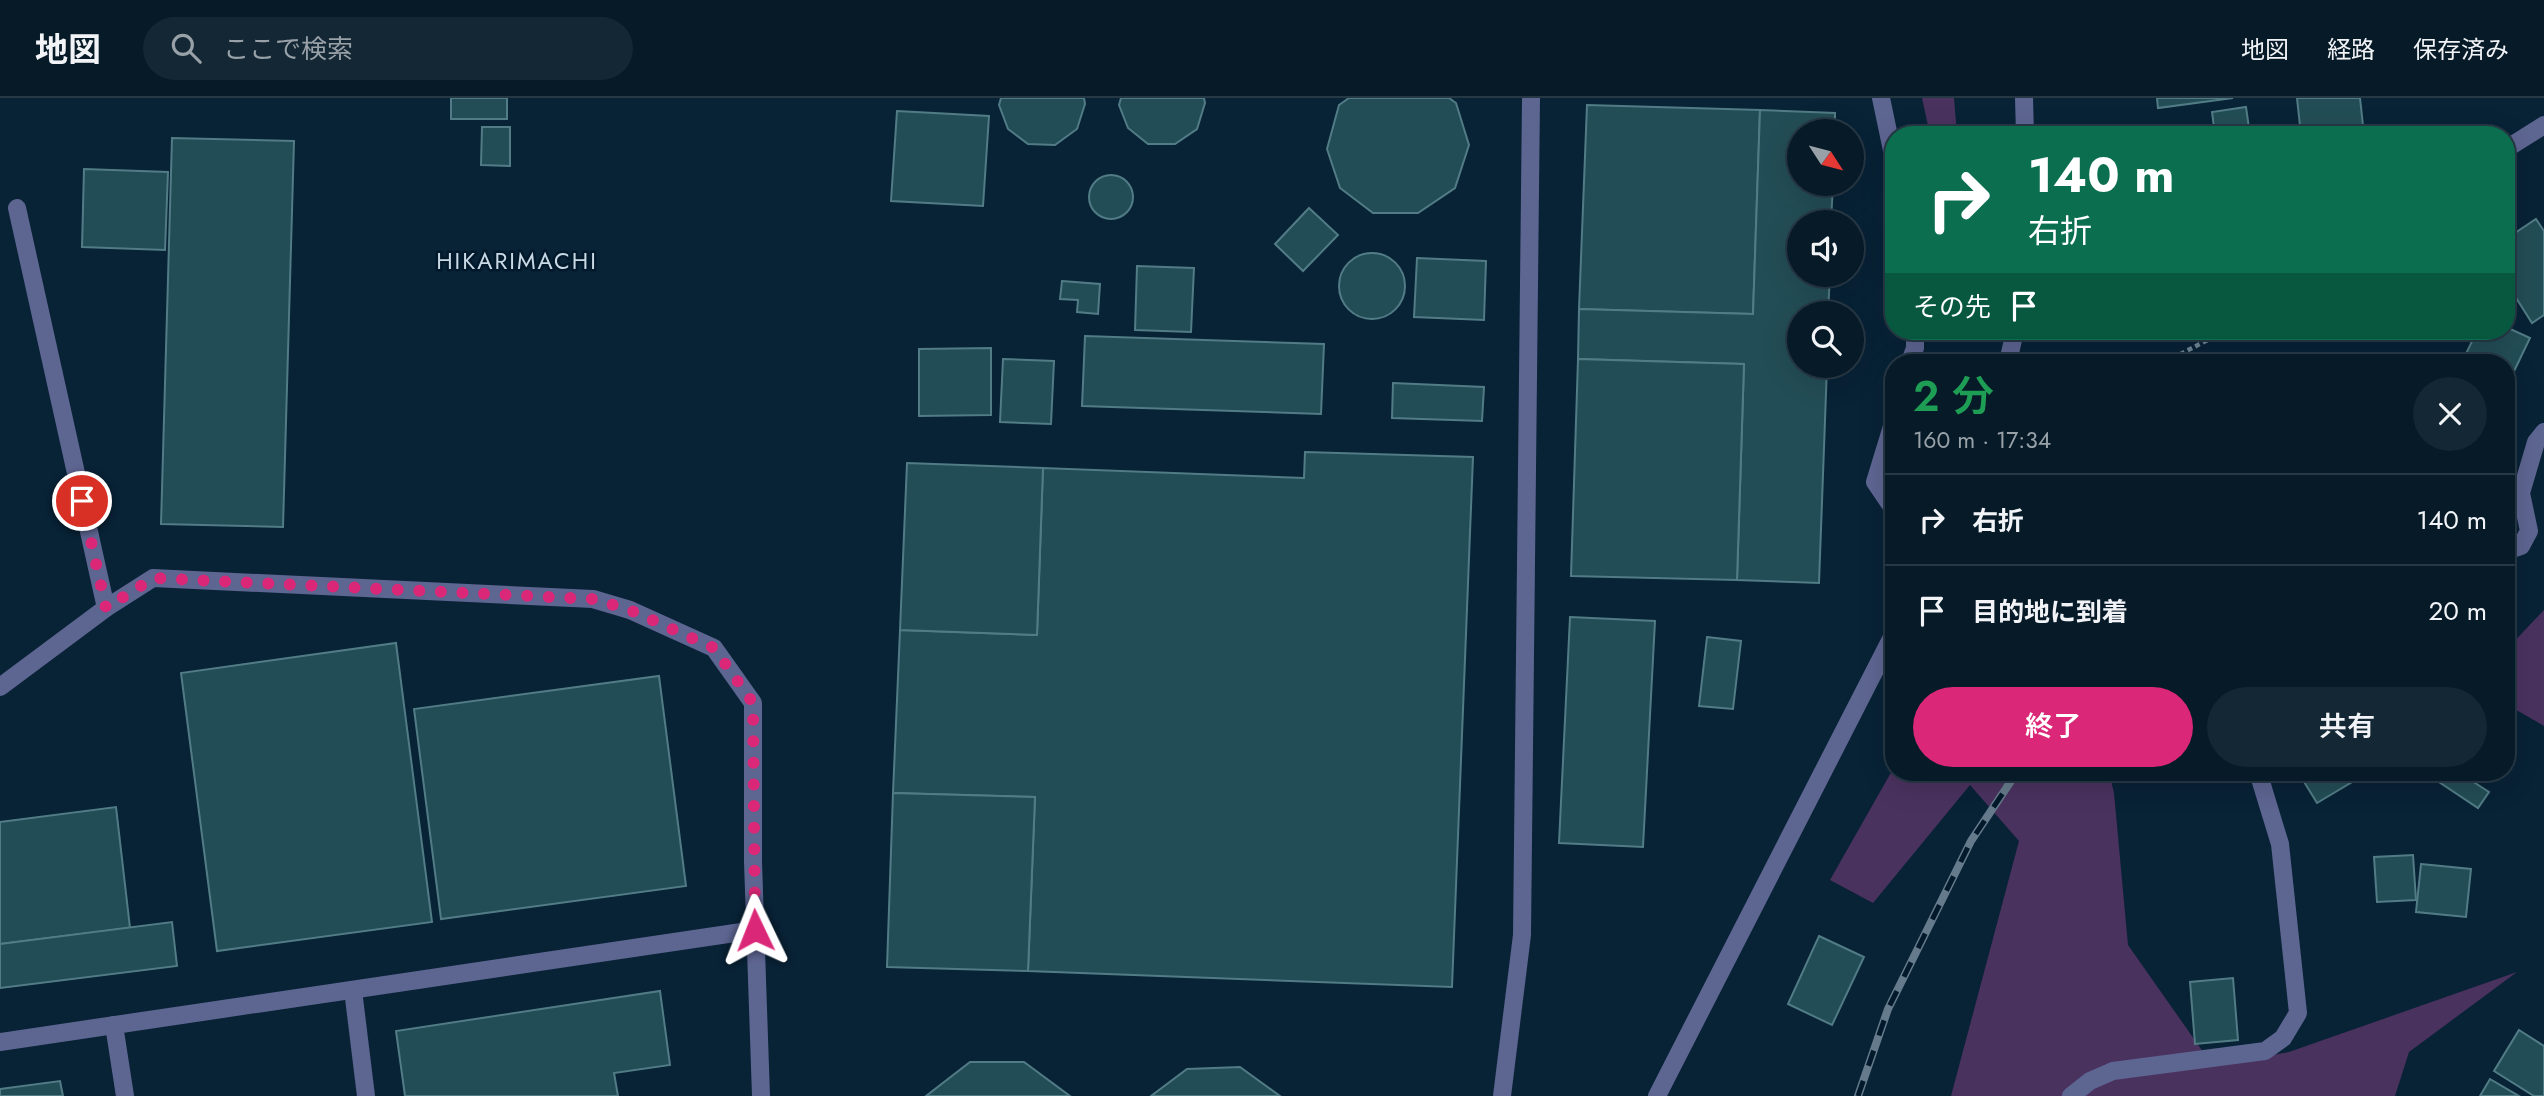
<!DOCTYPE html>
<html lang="ja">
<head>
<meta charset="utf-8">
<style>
	:root { --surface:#061a28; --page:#142734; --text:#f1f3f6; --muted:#98a1a8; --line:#273845; --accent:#db2777 }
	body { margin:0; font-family:Jost,"Noto Sans JP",sans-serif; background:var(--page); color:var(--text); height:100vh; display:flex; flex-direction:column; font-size:26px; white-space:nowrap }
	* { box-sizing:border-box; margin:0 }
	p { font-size:23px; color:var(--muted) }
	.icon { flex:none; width:38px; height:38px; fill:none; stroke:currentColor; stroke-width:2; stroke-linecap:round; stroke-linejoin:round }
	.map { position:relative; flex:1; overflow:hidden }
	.panel { position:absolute; left:1885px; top:256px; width:630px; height:427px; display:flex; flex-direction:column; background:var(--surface); border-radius:28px; box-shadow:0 7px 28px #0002,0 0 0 2px var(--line) }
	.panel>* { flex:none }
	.guide { position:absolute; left:1885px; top:28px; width:630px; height:214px; border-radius:28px; box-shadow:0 7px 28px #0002,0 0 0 2px var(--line); background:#0b6e4f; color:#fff; overflow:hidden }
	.needle { width:46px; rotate:126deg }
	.buttons { position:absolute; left:1787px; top:21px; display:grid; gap:14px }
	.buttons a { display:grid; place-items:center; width:77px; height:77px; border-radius:50%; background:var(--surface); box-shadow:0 7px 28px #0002,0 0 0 2px var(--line); font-size:35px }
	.pin { position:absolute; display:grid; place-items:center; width:60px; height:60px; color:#fff; margin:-30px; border:4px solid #fff; border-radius:50%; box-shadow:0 2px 7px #0007 }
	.me { position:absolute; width:77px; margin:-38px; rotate:358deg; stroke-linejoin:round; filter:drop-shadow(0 0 5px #0008) }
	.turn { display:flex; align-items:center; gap:24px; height:147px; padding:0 28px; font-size:32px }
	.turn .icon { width:91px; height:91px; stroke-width:2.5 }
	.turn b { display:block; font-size:49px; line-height:60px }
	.then { display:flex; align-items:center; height:66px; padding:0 28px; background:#0003; gap:14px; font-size:26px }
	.round { display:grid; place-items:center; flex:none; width:74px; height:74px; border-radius:37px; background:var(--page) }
	.summary { display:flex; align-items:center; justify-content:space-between; height:119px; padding:0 28px }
	h1 { font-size:42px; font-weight:600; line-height:52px; color:#1e9e55 }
	.primary-button { display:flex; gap:14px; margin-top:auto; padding:14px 28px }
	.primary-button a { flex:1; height:80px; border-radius:42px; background:var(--accent); color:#fff; font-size:28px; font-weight:600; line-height:80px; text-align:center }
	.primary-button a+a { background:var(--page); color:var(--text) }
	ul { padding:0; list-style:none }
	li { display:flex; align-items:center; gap:21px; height:91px; padding:0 28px; border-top:2px solid var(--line) }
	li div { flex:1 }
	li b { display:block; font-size:26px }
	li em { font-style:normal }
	header { display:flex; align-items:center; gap:42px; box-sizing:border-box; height:98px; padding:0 35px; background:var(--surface); border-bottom:2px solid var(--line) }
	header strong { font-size:33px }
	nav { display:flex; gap:38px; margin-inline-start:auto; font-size:24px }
	.search { width:490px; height:63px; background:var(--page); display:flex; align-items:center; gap:18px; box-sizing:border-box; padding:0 24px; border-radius:38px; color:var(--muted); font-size:26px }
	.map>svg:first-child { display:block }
	.green { fill:#4a325f }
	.building { fill:#234d56; stroke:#517c85; stroke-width:2 }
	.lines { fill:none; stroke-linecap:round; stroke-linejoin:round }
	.path { stroke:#6f8494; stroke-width:4.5; stroke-dasharray:5 3.5; stroke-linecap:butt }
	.minor { stroke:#5d6591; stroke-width:18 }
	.rail-casing { stroke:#657a8b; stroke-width:8 }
	.rail { stroke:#01192b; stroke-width:5; stroke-dasharray:16; stroke-linecap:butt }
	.route { stroke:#db2777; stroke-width:12; stroke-dasharray:0 21.6 }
	.labels { text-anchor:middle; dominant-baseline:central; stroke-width:5; stroke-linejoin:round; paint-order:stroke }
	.neighbourhood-label { font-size:23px; letter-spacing:2px; fill:#c9d9e6; stroke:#01192b }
</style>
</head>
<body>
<header>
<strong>地図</strong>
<div class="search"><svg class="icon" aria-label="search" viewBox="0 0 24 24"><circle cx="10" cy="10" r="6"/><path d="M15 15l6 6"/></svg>ここで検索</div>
<nav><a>地図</a><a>経路</a><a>保存済み</a></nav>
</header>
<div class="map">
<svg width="2544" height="998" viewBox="0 0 2544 998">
	<rect width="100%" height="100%" fill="#082236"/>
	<g class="green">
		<polygon points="1922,0 1954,0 1957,37 1930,37"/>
		<polygon points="2544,512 2544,628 2506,606 2506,552"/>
		<polygon points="1893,671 1894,674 2109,674 2114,695 2128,847 2213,968 2289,954 2517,874 2409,954 2395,998 1951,998 2019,743 1970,687 1873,805 1830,782"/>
	</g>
	<g class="building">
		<rect x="451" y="0" width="56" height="21"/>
		<polygon points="1001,0 1084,0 1085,6 1077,31 1055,47 1028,46 1008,31 999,7"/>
		<polygon points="1121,0 1204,0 1205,5 1197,31 1175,46 1148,46 1128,30 1119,7"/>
		<polygon points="1349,0 1449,0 1456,5 1469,47 1455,90 1418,115 1373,115 1340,90 1327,51 1339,7"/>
		<polygon points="2157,0 2233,0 2158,10"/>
		<polygon points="2297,0 2360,0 2364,37 2301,37"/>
		<polygon points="1587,7 1760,12 1753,216 1579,211"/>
		<polygon points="2246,9 2250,37 2215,37 2212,14"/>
		<polygon points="1760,12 1835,15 1835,33 1799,33 1799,86 1833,86 1831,124 1799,124 1799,177 1830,177 1828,215 1799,215 1799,268 1827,268 1819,485 1737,482 1744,266 1578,261 1579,211 1753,216"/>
		<polygon points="897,13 989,18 983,108 891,103"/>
		<polygon points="482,29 510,29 510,68 481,67"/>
		<polygon points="172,40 294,43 283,429 161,426"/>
		<polygon points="84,71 168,74 165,152 82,149"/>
		<circle cx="1111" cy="99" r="22"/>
		<polygon points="1309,110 1338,137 1303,173 1275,146"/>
		<polygon points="2536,121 2544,133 2544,217 2532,225 2506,184 2506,141"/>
		<circle cx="1372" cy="188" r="33"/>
		<polygon points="1417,160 1486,163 1484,222 1414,219"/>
		<polygon points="1137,168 1194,170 1191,234 1135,232"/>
		<polygon points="1062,183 1100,186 1098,216 1077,214 1078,202 1060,201"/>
		<polygon points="2506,229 2530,240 2506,290 2506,264 2462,264 2477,233 2506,233"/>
		<polygon points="1085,238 1324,246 1321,316 1082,308"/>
		<polygon points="991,250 991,317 919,318 919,251"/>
		<polygon points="1003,261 1054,263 1051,326 1000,324"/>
		<polygon points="1578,261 1744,266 1737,482 1571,478"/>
		<polygon points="1393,285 1484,289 1482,323 1392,320"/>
		<polygon points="1305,354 1473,359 1452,889 1028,873 1035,699 893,695 900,532 1037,537 1043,370 1304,380"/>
		<polygon points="907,365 1043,370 1037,537 900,532"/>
		<polygon points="1570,519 1655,523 1643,749 1559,745"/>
		<polygon points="1707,539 1741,543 1733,611 1699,608"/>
		<polygon points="396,545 432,824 217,853 181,575"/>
		<polygon points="659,578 686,788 441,821 414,611"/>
		<polygon points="2298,674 2360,674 2362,678 2317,705"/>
		<polygon points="2424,674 2458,674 2489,694 2478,710"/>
		<polygon points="893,695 1035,699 1028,873 887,869"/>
		<polygon points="116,709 130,830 0,846 0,724"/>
		<polygon points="2413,757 2416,802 2377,804 2374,759"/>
		<polygon points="2421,766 2471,771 2466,819 2416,814"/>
		<polygon points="172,824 177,868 0,890 0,846"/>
		<polygon points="1819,838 1864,859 1832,927 1788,906"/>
		<polygon points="2233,880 2238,942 2195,946 2190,884"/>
		<polygon points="660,893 670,967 614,975 618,998 405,998 396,933"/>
		<polygon points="2519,932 2544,948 2544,998 2534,998 2494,973"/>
		<polygon points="970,964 1024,964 1070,998 926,998"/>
		<polygon points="1240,969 1280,998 1151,998 1187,971"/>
		<polygon points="2490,981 2519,998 2480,998"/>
		<polygon points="60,983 63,998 0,998 0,991"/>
	</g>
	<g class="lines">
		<polyline class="path" points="2165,264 2225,233"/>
		<g class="minor">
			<polyline points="1881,0 1894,62"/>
			<polyline points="2024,0 2025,37"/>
			<polyline points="2506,51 2544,27"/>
			<polyline points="17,110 106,510"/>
			<polyline points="1910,264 1915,250 1915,233"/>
			<polyline points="2008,264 2015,233"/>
			<polyline points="1894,322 1875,384 1894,412"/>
			<polyline points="2506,453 2521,448 2529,433 2521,395 2536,344 2544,334"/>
			<polyline points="0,589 106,510 153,480 593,501 630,512 714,550 753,605 753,764 761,998"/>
			<polyline points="353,892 366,998"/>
			<polyline points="114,927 125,998"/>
			<polyline points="0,944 755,832"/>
			<polyline points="1502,998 1522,837 1531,0"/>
			<polyline points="1657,998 1894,535"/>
			<polyline points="2071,998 2090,983 2113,973 2265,953 2283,940 2298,915 2280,746 2258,674"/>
		</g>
		<g class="rail-casing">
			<polyline id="rail" points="1858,998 1888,911 1971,743 2017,674"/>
		</g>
		<use href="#rail" class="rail"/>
	</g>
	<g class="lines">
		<polyline class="route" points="82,403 106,510 153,480 593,501 630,512 714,550 753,605 755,832"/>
	</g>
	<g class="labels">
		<g class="neighbourhood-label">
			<text x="517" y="163">HIKARIMACHI</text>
		</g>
	</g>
</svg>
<div class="buttons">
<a><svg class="needle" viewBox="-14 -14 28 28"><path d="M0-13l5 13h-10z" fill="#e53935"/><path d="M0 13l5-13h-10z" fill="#98a1a8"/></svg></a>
<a><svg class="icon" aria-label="sound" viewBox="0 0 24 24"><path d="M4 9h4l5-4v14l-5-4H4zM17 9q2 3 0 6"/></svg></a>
<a><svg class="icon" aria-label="search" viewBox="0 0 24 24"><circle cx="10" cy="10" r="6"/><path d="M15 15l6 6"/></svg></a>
</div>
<div class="pin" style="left:82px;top:403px;background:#d93025"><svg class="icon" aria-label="arrive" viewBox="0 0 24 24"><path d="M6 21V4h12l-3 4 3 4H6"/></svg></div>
<svg class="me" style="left:755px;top:832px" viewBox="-20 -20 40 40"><path d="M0-17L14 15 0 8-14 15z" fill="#db2777" stroke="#fff" stroke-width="4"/></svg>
<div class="guide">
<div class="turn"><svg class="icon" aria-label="right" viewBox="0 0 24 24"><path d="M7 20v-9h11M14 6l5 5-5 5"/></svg><div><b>140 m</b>右折</div></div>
<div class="then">その先<svg class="icon" aria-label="arrive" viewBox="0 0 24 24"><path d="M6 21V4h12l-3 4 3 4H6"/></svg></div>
</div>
<section class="panel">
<div class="summary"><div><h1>2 分</h1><p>160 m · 17:34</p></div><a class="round"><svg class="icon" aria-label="close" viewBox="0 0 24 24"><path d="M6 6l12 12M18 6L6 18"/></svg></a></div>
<ul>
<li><svg class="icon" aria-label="right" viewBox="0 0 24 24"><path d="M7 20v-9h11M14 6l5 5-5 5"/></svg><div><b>右折</b></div><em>140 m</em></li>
<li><svg class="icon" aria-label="arrive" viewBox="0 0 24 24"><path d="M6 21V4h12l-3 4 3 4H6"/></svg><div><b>目的地に到着</b></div><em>20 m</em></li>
</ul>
<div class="primary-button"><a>終了</a><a>共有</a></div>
</section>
</div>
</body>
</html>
